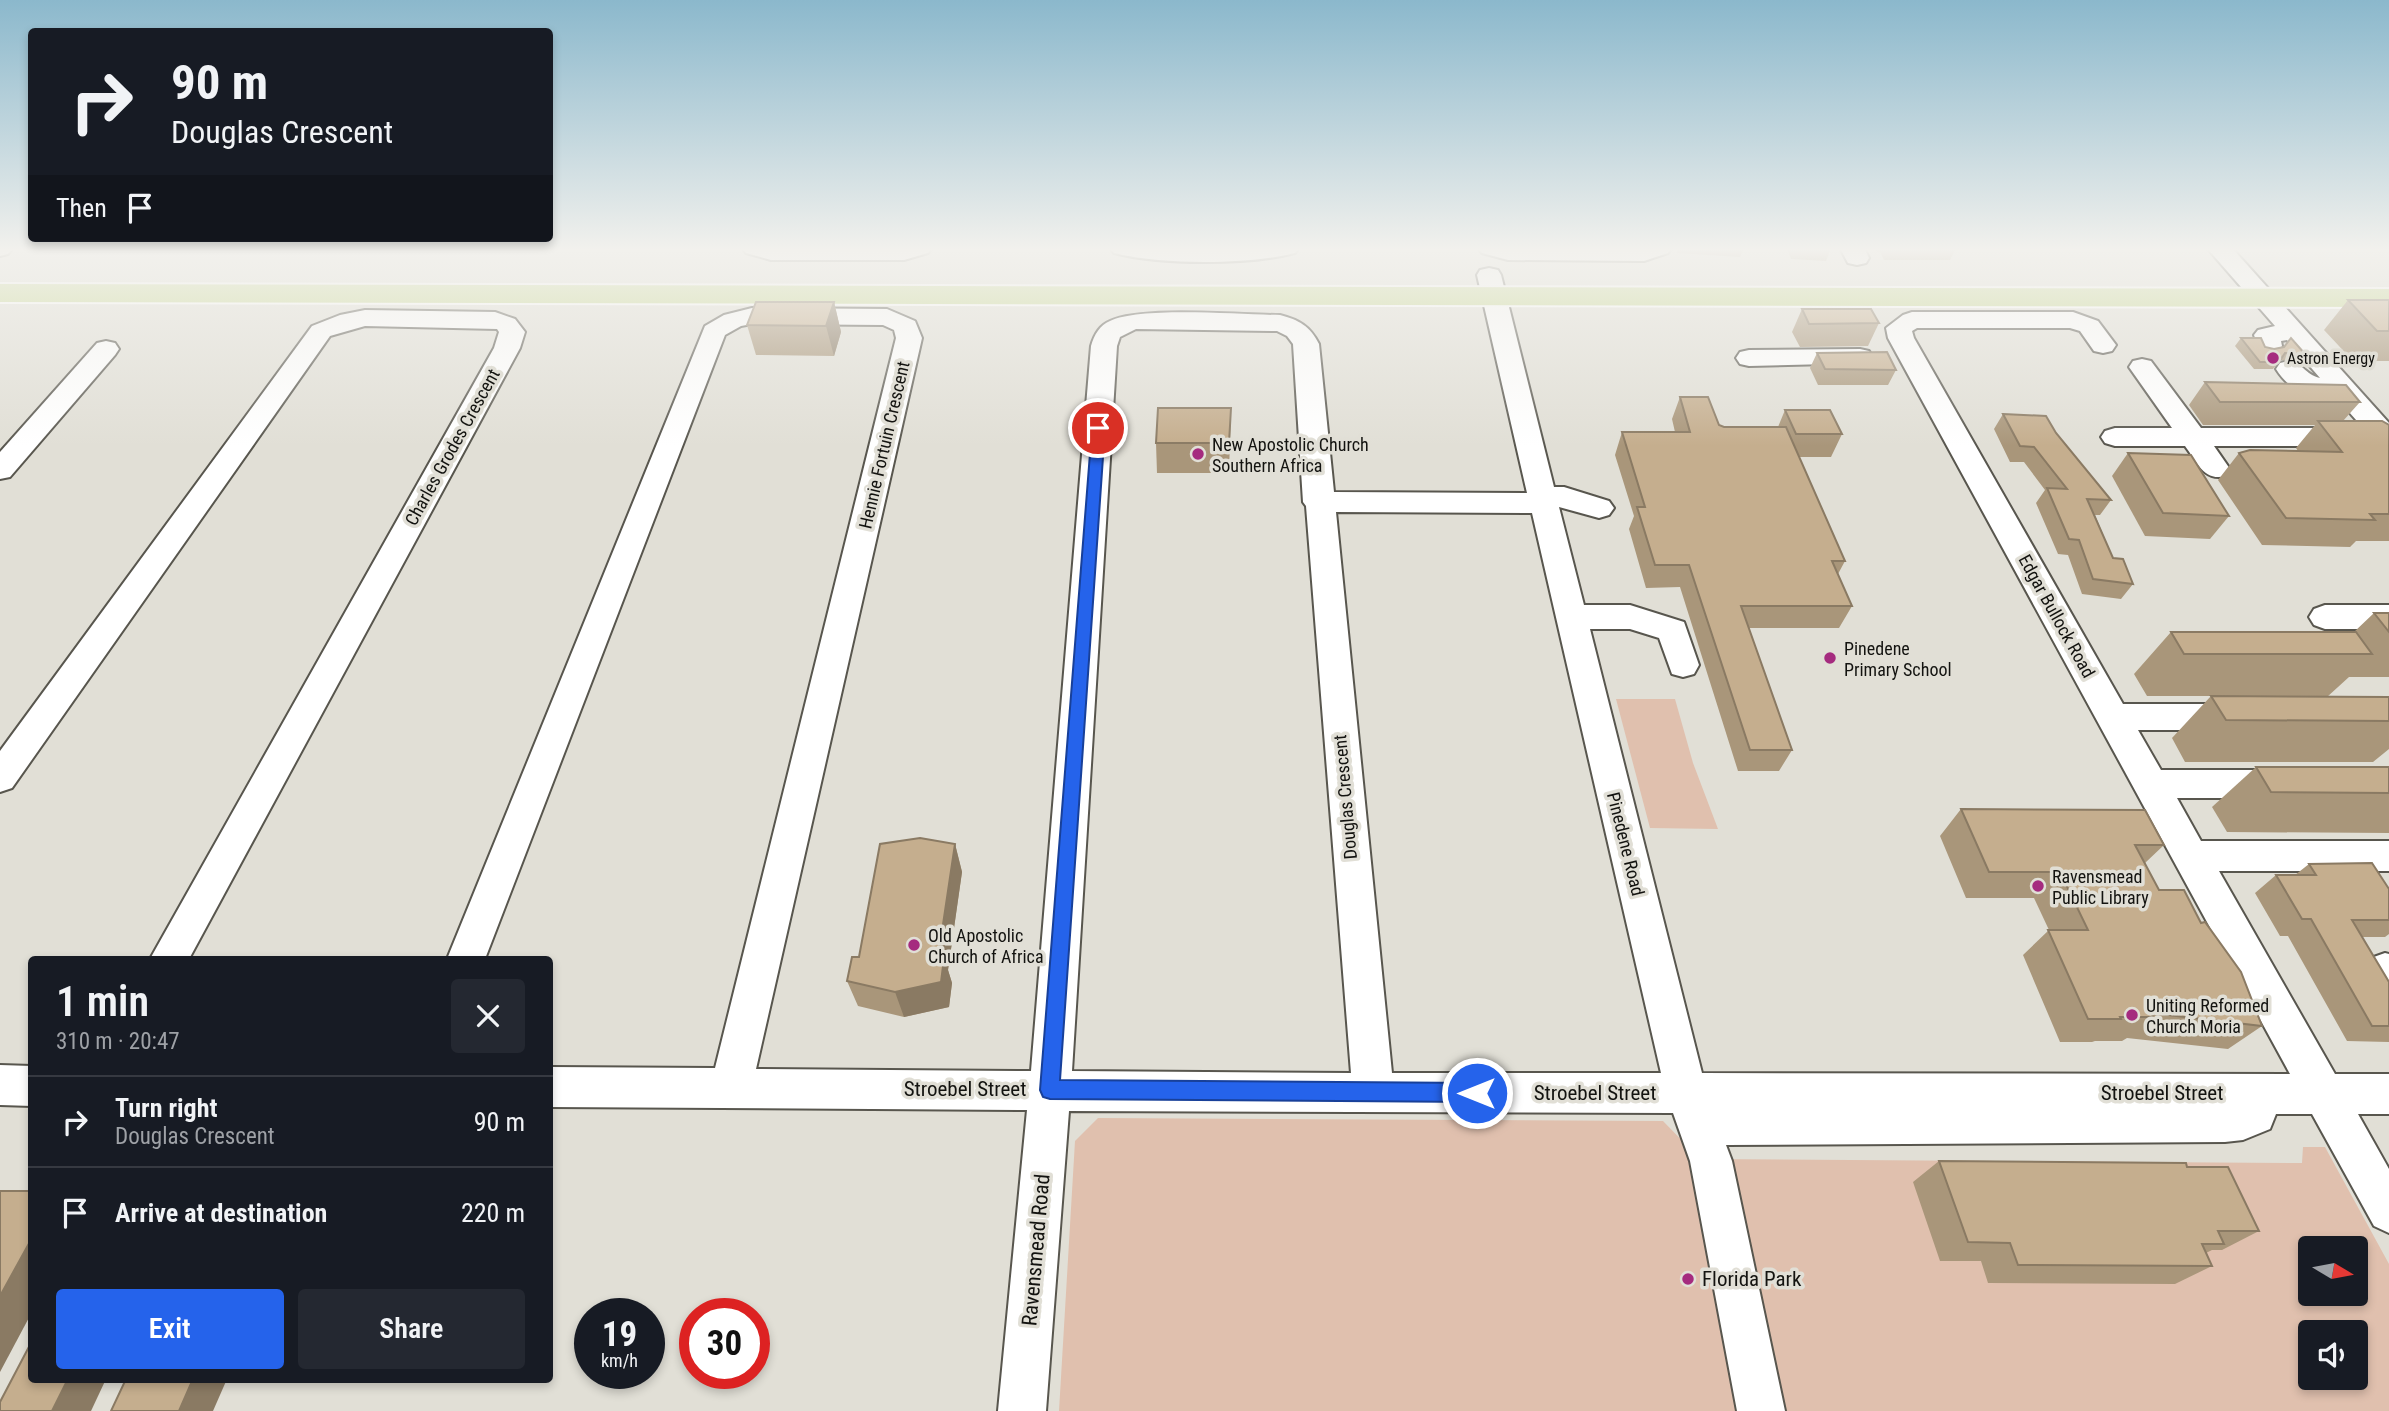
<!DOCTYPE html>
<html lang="en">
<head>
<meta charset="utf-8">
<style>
	:root { --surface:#171b24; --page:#242831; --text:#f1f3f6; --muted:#9ea1a6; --line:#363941; --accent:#2563eb }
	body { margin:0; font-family:"Roboto Condensed",sans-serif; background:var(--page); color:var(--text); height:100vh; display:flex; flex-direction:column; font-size:26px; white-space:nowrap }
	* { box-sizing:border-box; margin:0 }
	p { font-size:23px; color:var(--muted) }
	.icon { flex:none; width:38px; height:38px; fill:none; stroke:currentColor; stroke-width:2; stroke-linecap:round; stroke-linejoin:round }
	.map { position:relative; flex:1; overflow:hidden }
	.details { position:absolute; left:28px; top:956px; width:525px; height:427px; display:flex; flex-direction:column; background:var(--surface); border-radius:7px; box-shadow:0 4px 10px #0003 }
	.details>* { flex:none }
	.guide { position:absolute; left:28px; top:28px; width:525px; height:214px; border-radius:7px; box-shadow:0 4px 10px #0003; background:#171b24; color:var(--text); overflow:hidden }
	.needle { width:46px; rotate:100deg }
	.buttons { position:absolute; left:2298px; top:1236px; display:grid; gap:14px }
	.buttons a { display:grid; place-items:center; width:70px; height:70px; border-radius:7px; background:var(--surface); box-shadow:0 4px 10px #0003; font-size:35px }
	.speed { position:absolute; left:574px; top:1298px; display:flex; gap:14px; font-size:35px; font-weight:700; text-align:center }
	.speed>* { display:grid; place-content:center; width:91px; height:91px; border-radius:50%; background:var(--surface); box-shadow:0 4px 10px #0003; line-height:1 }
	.speed small { font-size:18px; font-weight:400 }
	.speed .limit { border:10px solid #d22; background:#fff; color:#111 }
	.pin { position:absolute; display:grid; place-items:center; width:60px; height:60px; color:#fff; margin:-30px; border:4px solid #fff; border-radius:50%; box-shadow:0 2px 7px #0007 }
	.me { position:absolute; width:77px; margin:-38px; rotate:270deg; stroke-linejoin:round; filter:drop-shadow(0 0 5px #0008) }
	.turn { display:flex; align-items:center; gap:24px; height:147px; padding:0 28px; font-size:32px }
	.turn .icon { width:91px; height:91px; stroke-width:2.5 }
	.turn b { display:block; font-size:49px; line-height:60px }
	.then { display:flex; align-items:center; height:66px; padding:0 28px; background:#0003; gap:14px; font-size:26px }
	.round { display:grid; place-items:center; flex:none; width:74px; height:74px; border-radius:7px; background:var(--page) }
	.overview { display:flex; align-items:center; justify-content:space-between; height:119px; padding:0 28px }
	h1 { font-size:42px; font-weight:600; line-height:52px }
	.cta { display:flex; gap:14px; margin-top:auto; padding:14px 28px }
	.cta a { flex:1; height:80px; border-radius:7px; background:var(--accent); color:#fff; font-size:28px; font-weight:600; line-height:80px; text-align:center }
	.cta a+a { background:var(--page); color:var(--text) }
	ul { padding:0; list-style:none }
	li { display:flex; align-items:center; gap:21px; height:91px; padding:0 28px; border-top:2px solid var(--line) }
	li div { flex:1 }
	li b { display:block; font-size:26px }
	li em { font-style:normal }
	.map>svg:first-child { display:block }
	.green { fill:#e0c0ae; fill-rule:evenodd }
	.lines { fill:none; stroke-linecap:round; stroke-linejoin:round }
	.minor-casing { stroke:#58564e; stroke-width:4 }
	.major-casing { stroke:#fff; stroke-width:4 }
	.minor { fill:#fff; fill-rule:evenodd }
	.major { fill:#c5d78a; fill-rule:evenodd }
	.wall { fill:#a9967a }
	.shaded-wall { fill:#8a7a63 }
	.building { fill:#c5ae8e; stroke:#8a7a63; stroke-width:2 }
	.route { fill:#2563eb; stroke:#184099; stroke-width:2 }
	.poi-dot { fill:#a52b7f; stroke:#e1dfd6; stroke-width:2.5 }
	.labels { text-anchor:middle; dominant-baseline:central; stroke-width:7; stroke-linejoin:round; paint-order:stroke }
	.far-poi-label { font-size:16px; fill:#131310; stroke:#e1dfd6; text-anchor:start }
	.poi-label { font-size:18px; fill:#131310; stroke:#e1dfd6; text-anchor:start }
	.street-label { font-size:18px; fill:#131310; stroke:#e1dfd6 }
	.near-street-label { font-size:21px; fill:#131310; stroke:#e1dfd6 }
	.near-poi-label { font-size:21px; fill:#131310; stroke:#e1dfd6; text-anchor:start }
</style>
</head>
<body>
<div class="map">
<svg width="2389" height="1411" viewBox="0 0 2389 1411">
	<rect width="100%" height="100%" fill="#e1dfd6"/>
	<g class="green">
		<polygon points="1616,699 1675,699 1693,763 1718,829 1650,828"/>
		<path d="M 1098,1118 L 1663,1121 L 1700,1159 L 2302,1163 L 2303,1147 L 2325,1147 L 2389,1264 L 2389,1411 L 1059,1411 L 1075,1141 ZM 2310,1248 L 2356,1248 L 2356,1293 L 2310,1293 ZM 2310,1332 L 2356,1332 L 2356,1377 L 2310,1377 Z"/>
	</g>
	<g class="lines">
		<g class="minor-casing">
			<g id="minor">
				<polygon points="0,248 13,248 8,254 0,256"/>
				<polygon points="742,248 932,248 928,253 904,260 771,260 746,253"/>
				<path d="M 1110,248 L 1299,248 L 1295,253 C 1249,265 1160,265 1114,253 Z"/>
				<polygon points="1478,248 1672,248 1668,253 1644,261 1508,260 1482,253"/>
				<polygon points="1840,248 1864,248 1869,258 1866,263 1857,265 1848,263"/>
				<path d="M 2207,248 L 2232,248 L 2389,423 L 2389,449 L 2379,446 L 2334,395 C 2307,394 2292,394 2276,369 L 2280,363 C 2302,357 2302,374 2320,378 L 2287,340 L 2281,341 L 2282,346 L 2278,352 L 2269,354 L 2260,352 L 2254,335 L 2258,330 L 2275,326 Z"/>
				<path d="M 1489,268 L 1498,270 L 1501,275 L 1554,487 L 1564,487 L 1609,501 L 1614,508 L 1609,515 L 1599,518 L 1559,507 L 1584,605 L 1630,605 L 1684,622 L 1699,665 L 1694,674 L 1683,677 L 1672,674 L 1659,638 L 1630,629 L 1590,629 L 1702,1073 L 2290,1074 L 1888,338 L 1886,328 L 1903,315 L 1912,312 L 2073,312 L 2098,321 L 2116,345 L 2112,351 L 2103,353 L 2094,351 L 2080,331 L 2070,328 L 1917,328 L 1912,331 L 1914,338 L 2123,704 L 2237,704 L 2249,708 L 2254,717 L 2249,726 L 2237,730 L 2138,730 L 2161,770 L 2281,770 L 2293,774 L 2298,784 L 2293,794 L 2281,798 L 2177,798 L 2201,841 L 2389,841 L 2389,871 L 2219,871 L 2335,1074 L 2389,1074 L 2389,1114 L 2358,1114 L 2389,1169 L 2389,1233 L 2374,1226 L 2312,1114 L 2276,1114 L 2270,1129 L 2243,1140 L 2225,1142 L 1726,1145 L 1732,1161 L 1785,1411 L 1737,1411 L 1690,1161 L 1673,1113 L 1069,1111 L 1046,1411 L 998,1411 L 1027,1110 L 550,1107 L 550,1067 L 715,1068 L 896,338 L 894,330 L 883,325 L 752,324 L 741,326 L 725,335 L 485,959 L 447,959 L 705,326 L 724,315 L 752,308 L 887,309 L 915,321 L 922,338 L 756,1069 L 1031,1071 L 1091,346 C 1094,335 1100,325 1110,321 C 1142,306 1241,315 1280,315 C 1299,320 1310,326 1319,344 L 1334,492 L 1527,493 L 1477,275 L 1480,270 ZM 1136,329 L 1277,331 L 1287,336 L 1293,344 L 1303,502 L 1306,506 L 1351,1073 L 1072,1071 L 1117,346 L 1120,337 ZM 1336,512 L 1532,513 L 1661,1073 L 1392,1073 Z"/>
				<polygon points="365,310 495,312 515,319 525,332 520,348 189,959 150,959 494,348 499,332 497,329 365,326 330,336 12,788 0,792 0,751 312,326 340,315"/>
				<polygon points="106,341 115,343 119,349 115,355 10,477 0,479 0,452 97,343"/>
				<polygon points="1860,349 1869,351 1873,357 1869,363 1749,366 1740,364 1736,358 1740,352 1749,350"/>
				<path d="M 2142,359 L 2151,361 L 2201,428 L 2348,428 L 2358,431 L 2362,437 L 2358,443 L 2348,446 L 2214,446 L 2230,469 L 2226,476 C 2204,482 2197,462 2185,446 L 2115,446 L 2105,443 L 2101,437 L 2105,431 L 2115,428 L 2172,428 L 2129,367 L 2133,361 Z"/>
				<polygon points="2325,605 2389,605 2389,629 2325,629 2314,625 2309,617 2314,609"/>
				<polygon points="2385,953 2389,954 2389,994 2375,988 2366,970 2371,958"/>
				<polygon points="0,1065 32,1066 32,1106 0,1105"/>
			</g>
		</g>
		<g class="major-casing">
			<polygon id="major" points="0,284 2389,289 2389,307 0,302"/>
		</g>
		<use href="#minor" class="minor"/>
		<use href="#major" class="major"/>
	</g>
	<g class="wall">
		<polygon points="1677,248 1744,248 1740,257 1677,253"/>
		<polygon points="1787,248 1831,248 1826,261 1791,259"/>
		<polygon points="1875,248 1956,248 1950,260 1884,260 1880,252 1877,252"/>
		<polygon points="2348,300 2389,300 2389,361 2353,361 2324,330"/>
		<polygon points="834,302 841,332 834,356 756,355 747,325"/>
		<polygon points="1802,309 1879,323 1868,346 1800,347 1792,332"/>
		<polygon points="2241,338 2265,347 2305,354 2299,362 2280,360 2273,369 2254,369 2235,346"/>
		<polygon points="1817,353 1896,370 1888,385 1818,385 1810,368"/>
		<polygon points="2205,382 2360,402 2343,421 2389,425 2389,541 2356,541 2350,547 2262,545 2218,480 2239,453 2298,451 2296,448 2315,425 2203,425 2189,405"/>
		<polygon points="1680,397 1719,425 1724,427 1778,427 1785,410 1842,434 1831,457 1799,457 1845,561 1838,574 1852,606 1839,628 1748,628 1792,750 1779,771 1738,771 1680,587 1646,588 1629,529 1634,516 1615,455 1622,432 1675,432 1672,419"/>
		<polygon points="1231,408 1229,473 1157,473 1156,443"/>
		<polygon points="2003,414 2056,433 2111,500 2100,515 2095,515 2113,558 2133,584 2121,599 2082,594 2068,555 2058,554 2036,503 2045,490 2024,462 2010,462 1994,429"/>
		<polygon points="2128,453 2229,516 2210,539 2145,536 2112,476"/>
		<polygon points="2374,613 2389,613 2389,677 2349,677 2327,697 2389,697 2389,749 2373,762 2185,762 2172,738 2211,696 2147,696 2134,674 2171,632 2354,632"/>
		<polygon points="2256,767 2389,767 2389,833 2227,832 2212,807"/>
		<polygon points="1961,809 2164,845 2145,863 2159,890 2201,923 2262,1026 2228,1049 2127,1038 2122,1041 2095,1041 2092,1042 2060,1042 2023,955 2049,930 2034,898 1966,898 1940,836"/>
		<polygon points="955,844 962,872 948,970 952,983 949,1007 904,1017 858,1006 847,981 859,957"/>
		<polygon points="2309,864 2389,889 2389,934 2385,937 2362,937 2389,982 2389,1042 2347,1041 2288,936 2280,936 2255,893 2276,875 2295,875"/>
		<polygon points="1939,1161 2187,1167 2259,1231 2222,1250 2212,1250 2206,1253 2212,1266 2175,1284 1988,1283 1981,1261 1940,1261 1913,1182"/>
	</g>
	<g class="shaded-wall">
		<polygon points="834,302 841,332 834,356 826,326"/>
		<polygon points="955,844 962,872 948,970 952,983 949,1007 904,1017 895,992"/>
		<polygon points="32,1238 32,1312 0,1372 0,1296"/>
		<polygon points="68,1379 106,1379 91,1411 52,1411"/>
		<polygon points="193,1379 227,1379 213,1411 179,1411"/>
	</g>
	<g class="building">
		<polygon points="2348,300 2389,300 2389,331 2377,331"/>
		<polygon points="756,302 834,302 826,326 747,325"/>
		<polygon points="1802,309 1871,309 1879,323 1809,324"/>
		<polygon points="2241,338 2261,338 2265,347 2274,349 2284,347 2291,338 2305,354 2285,353 2279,362 2260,362"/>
		<polygon points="1887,352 1896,370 1825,369 1817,353"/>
		<polygon points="2205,382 2346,385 2360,402 2220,402"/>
		<polygon points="1680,397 1708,397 1719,425 1724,427 1786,427 1845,561 1832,561 1852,606 1741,606 1792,750 1750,750 1689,565 1655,565 1637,507 1645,507 1622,432 1690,432"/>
		<polygon points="1158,408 1231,408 1229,443 1156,443"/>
		<polygon points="1785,410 1830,410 1842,434 1796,434"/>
		<polygon points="2003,414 2046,416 2056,433 2111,500 2087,499 2113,558 2123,559 2133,584 2093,579 2079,540 2069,539 2047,488 2067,489 2034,447 2020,446"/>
		<polygon points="2318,421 2382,421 2389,425 2389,514 2370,514 2375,520 2286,518 2239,453 2250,450 2342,452"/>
		<polygon points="2128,453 2191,455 2229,516 2163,513"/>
		<polygon points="2374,613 2389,613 2389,632"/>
		<polygon points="2171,632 2356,632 2372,654 2184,654"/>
		<polygon points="2211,696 2389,697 2389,721 2226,720"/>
		<polygon points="2256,767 2389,767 2389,793 2271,792"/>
		<polygon points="1961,809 2145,810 2164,845 2135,845 2159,890 2184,890 2201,923 2205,922 2241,972 2262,1026 2151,1013 2153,1017 2120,1017 2121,1019 2088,1019 2048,930 2088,930 2060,872 1989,872"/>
		<polygon points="920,838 955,844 938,958 944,958 941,982 895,992 847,981 852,957 859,957 880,844"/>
		<polygon points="2372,863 2389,889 2389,920 2352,920 2389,982 2389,1026 2372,1026 2311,919 2302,919 2276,875 2316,875 2309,864"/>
		<polygon points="1939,1161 2186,1163 2187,1167 2228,1167 2259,1231 2218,1231 2224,1244 2202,1244 2212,1266 2018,1265 2010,1243 1968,1242"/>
		<polygon points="0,1191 32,1191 32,1238 0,1296"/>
		<polygon points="32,1341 32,1379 68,1379 52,1411 0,1411 0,1402"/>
		<polygon points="126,1379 193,1379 179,1411 111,1411"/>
	</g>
	<linearGradient id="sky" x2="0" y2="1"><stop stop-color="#8bb8cc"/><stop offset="0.56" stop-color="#f2f1ed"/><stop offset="1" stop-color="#f2f1ed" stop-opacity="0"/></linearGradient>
	<rect width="2389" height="446" fill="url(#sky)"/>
	<polygon class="route" points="1098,424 1105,428 1060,1080 1477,1083 1484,1086 1487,1093 1484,1100 1477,1102 1050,1099 1043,1097 1040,1090 1092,428"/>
	<g class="poi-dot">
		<circle cx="2273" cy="358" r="7"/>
		<circle cx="1198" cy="454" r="7"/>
		<circle cx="1830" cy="658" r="7"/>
		<circle cx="2038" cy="886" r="7"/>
		<circle cx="914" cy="945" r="7"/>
		<circle cx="2132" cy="1015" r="7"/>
		<circle cx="1688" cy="1279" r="7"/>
	</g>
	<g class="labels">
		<g class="far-poi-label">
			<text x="2287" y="358">Astron Energy</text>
		</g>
		<g class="poi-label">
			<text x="1212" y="444">New Apostolic Church<tspan x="1212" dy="21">Southern Africa</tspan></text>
			<text x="1844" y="648">Pinedene<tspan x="1844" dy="21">Primary School</tspan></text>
			<text x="2052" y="876">Ravensmead<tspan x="2052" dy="21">Public Library</tspan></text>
			<text x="928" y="935">Old Apostolic<tspan x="928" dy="21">Church of Africa</tspan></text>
			<text x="2146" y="1005">Uniting Reformed<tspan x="2146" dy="21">Church Moria</tspan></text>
		</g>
		<g class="street-label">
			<text transform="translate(884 445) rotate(-77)">Hennie Fortuin Crescent</text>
			<text transform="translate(452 447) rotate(-61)">Charles Grodes Crescent</text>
			<text transform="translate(2057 616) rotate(61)">Edgar Bullock Road</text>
			<text transform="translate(1345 797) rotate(-95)">Douglas Crescent</text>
			<text transform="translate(1626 844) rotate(76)">Pinedene Road</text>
		</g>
		<g class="near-street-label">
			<text x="965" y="1089">Stroebel Street</text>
			<text x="1595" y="1093">Stroebel Street</text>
			<text x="2162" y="1093">Stroebel Street</text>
			<text transform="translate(1036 1250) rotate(-85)">Ravensmead Road</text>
		</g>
		<g class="near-poi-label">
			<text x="1702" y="1279">Florida Park</text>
		</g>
	</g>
</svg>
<div class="buttons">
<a><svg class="needle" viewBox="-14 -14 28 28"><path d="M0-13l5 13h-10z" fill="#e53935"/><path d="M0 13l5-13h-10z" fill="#9ea1a6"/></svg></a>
<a><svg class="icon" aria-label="sound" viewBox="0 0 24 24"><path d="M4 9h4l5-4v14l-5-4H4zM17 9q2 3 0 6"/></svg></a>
</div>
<div class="speed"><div>19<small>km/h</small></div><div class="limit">30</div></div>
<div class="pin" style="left:1098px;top:428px;background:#d93025"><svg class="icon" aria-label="arrive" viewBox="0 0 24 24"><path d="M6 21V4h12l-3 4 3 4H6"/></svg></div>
<svg class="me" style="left:1477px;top:1093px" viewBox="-20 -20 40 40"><circle r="17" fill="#2563eb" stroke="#fff" stroke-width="3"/><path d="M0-11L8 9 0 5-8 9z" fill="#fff"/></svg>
<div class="guide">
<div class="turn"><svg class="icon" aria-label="right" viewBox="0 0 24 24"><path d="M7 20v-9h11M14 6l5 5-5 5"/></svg><div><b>90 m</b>Douglas Crescent</div></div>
<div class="then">Then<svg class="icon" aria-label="arrive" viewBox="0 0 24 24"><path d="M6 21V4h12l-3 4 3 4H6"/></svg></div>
</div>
<section class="details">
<div class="overview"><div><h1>1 min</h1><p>310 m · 20:47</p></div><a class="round"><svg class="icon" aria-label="close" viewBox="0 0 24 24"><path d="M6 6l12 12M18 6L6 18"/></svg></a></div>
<ul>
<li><svg class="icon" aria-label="right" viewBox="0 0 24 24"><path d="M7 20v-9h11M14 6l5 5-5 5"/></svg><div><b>Turn right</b><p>Douglas Crescent</p></div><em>90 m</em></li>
<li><svg class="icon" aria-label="arrive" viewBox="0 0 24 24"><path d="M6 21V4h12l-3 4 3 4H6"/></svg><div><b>Arrive at destination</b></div><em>220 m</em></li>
</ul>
<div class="cta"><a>Exit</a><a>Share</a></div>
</section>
</div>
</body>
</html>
